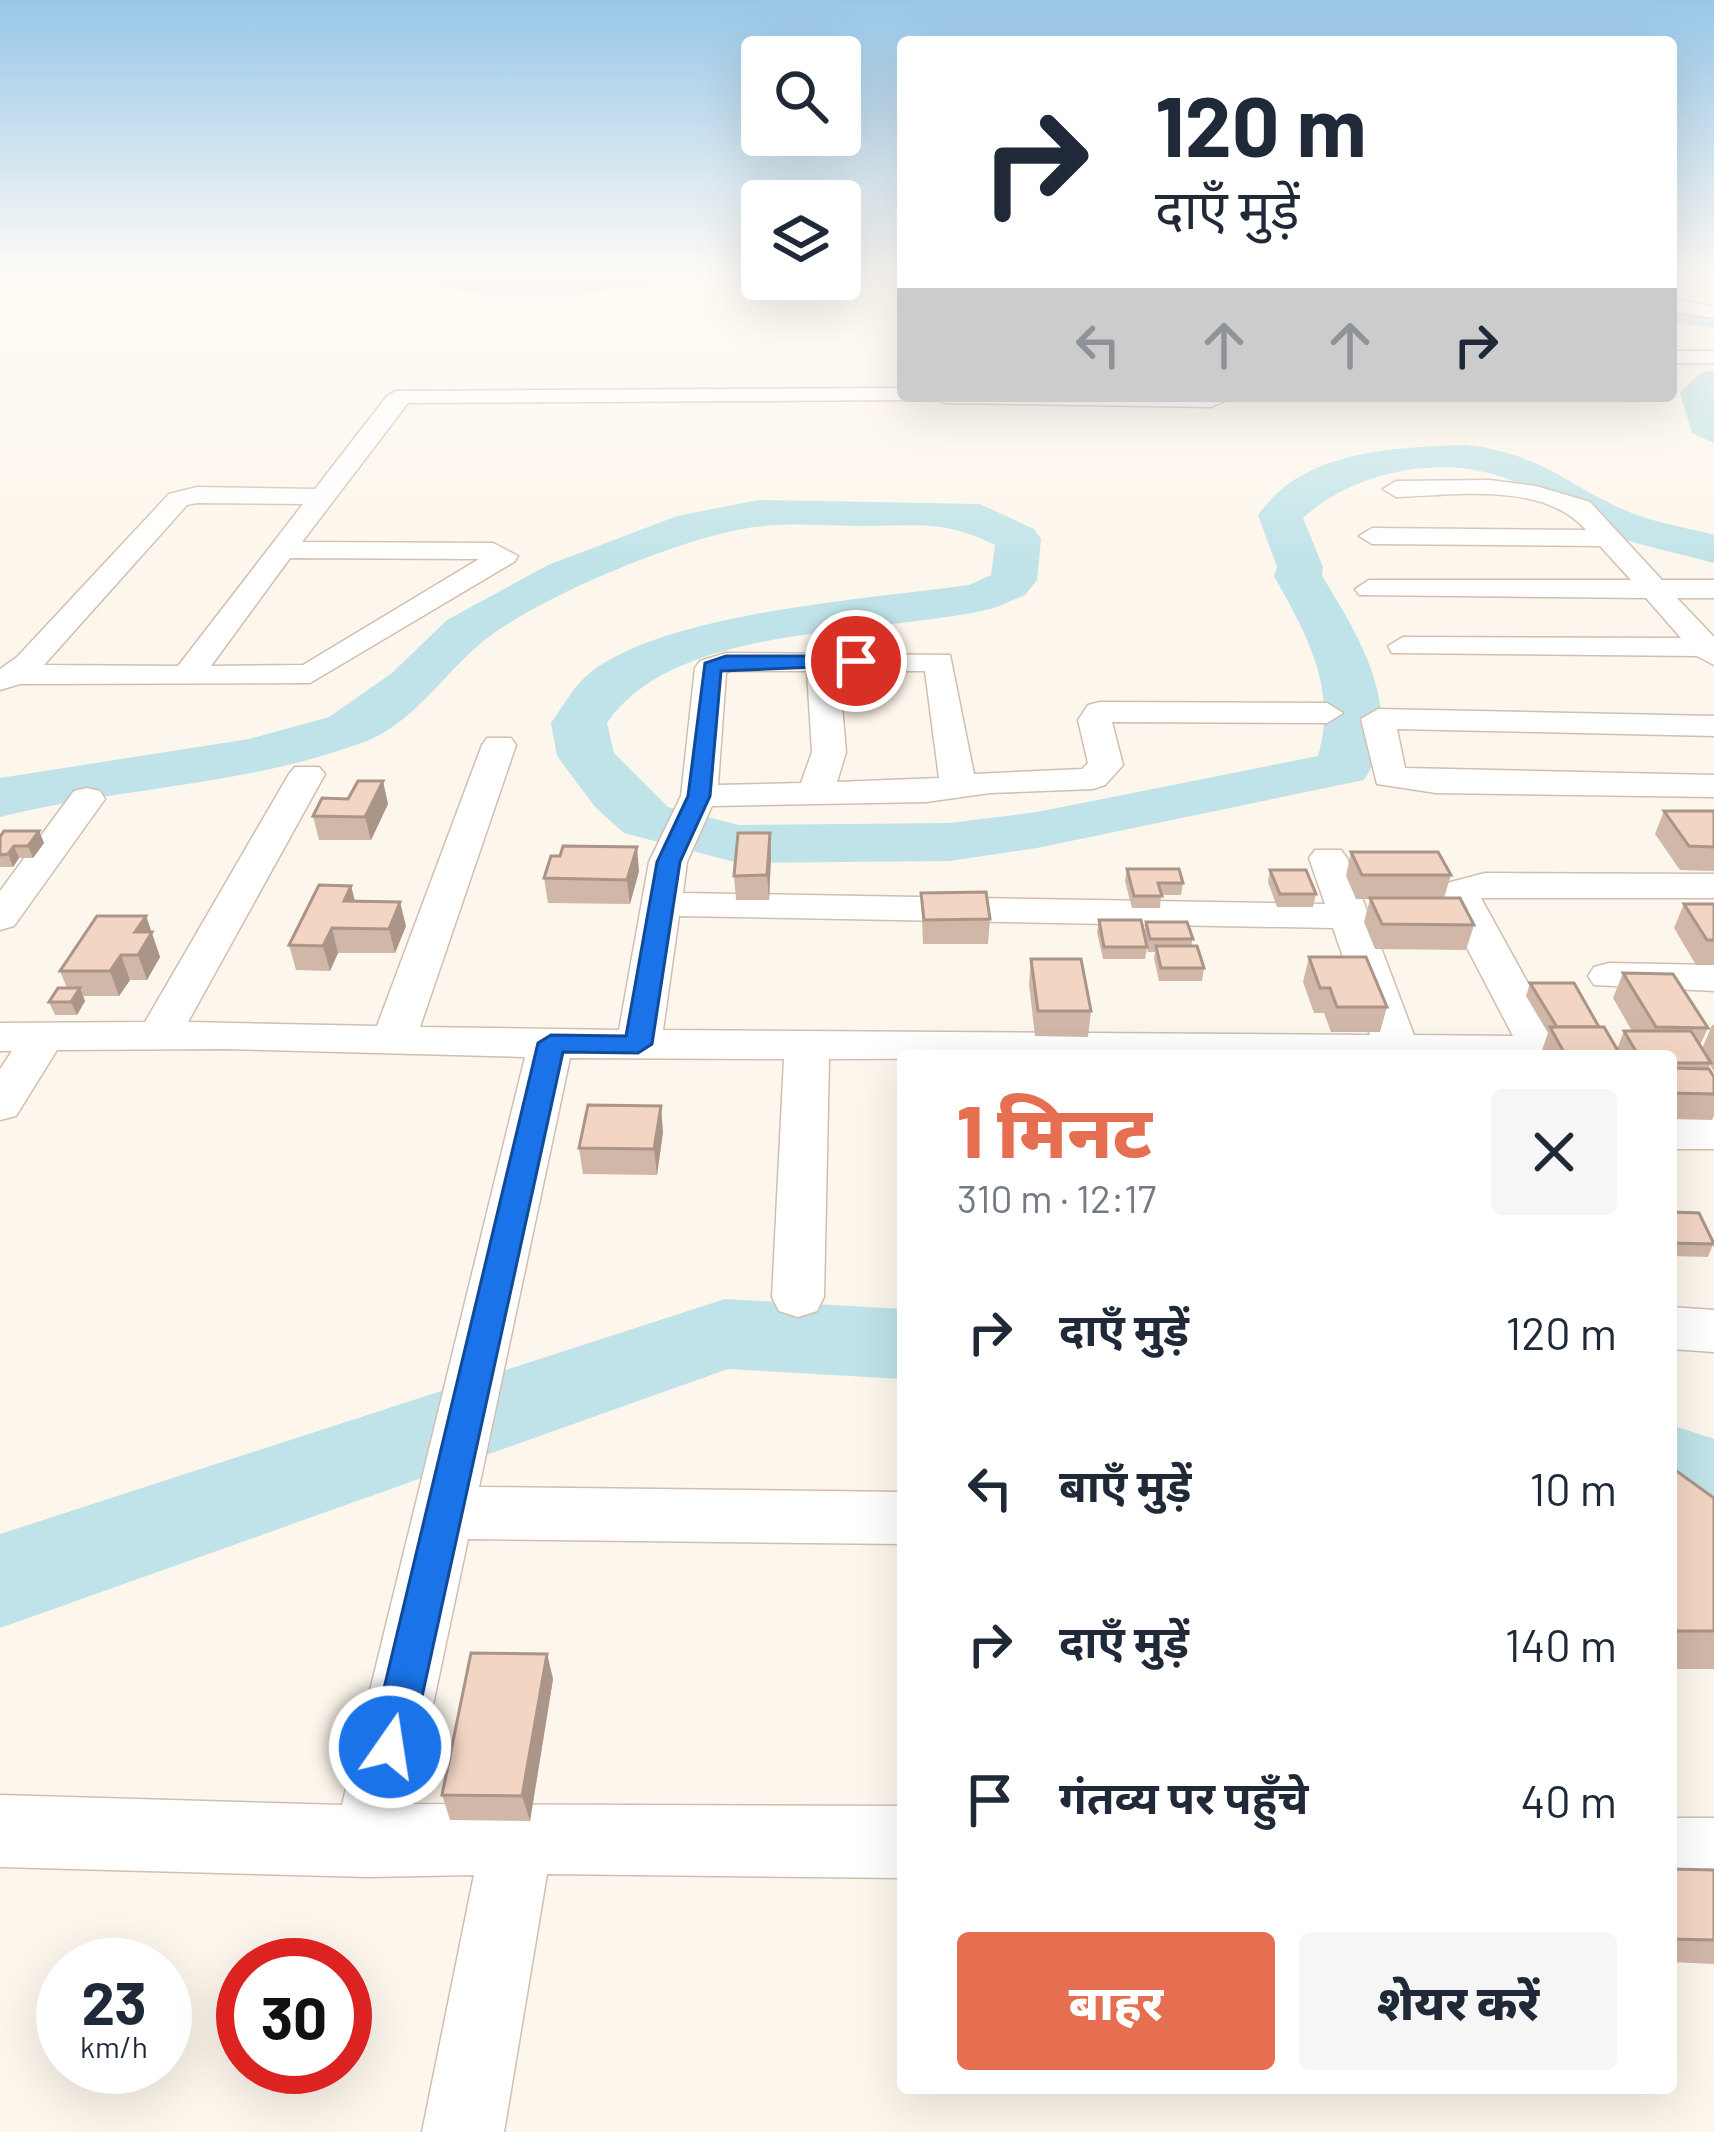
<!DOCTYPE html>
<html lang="hi">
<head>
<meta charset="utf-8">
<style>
	:root { --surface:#fff; --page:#f6f6f7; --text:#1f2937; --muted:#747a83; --accent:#e76f51 }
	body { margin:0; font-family:Barlow,"Noto Sans Devanagari",sans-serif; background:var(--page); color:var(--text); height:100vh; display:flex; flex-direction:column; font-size:45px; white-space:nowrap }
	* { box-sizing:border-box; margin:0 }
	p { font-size:39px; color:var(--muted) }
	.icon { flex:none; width:66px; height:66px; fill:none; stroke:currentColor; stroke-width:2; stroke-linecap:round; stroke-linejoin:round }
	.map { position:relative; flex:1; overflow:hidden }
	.sheet { position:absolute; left:897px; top:1050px; width:780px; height:1044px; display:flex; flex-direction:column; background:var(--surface); border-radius:12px; box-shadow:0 12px 48px #0002 }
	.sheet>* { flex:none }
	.guide { position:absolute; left:897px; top:36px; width:780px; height:366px; border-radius:12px; box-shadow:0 12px 48px #0002; background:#fff; color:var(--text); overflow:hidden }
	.fabs { position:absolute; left:741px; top:36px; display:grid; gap:24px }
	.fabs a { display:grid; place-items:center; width:120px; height:120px; border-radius:12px; background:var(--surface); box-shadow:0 12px 48px #0002; font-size:60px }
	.speed { position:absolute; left:36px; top:1938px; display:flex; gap:24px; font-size:60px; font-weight:700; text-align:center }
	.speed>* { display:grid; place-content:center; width:156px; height:156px; border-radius:50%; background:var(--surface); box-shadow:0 12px 48px #0002; line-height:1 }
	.speed small { font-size:30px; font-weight:400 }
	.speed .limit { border:18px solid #d22; background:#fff; color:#111 }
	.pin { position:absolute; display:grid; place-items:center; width:102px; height:102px; color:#fff; margin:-51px; border:6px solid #fff; border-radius:50%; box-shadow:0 3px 12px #0007 }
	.me { position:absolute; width:132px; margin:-66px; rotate:13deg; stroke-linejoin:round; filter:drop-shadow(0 0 9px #0008) }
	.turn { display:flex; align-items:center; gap:42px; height:252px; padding:0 60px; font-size:54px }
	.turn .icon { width:156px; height:156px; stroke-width:2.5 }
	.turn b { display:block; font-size:84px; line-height:102px }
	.lanes { display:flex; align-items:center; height:114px; padding:0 60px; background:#0003; justify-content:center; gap:60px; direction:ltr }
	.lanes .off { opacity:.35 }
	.round { display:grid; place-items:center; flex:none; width:126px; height:126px; border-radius:12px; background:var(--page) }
	.overview { display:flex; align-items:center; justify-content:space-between; height:204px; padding:0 60px }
	h1 { font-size:72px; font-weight:800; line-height:90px; color:var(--accent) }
	.primary-button { display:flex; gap:24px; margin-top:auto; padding:24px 60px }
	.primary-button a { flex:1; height:138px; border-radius:12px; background:var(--accent); color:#fff; font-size:48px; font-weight:800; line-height:138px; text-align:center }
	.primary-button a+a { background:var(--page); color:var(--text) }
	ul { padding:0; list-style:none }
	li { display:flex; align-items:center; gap:36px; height:156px; padding:0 60px }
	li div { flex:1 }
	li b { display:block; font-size:45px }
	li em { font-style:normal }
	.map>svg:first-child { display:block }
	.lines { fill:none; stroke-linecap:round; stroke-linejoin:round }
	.river { fill:#bfe3e8; fill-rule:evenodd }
	.minor-casing { stroke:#d1beb0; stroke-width:3 }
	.minor { fill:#fff; fill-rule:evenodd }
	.wall { fill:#d1b7a8 }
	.shaded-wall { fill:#aa9588 }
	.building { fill:#f3d5c3; stroke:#aa9588; stroke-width:3 }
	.route { fill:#1a73e8; stroke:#114b97; stroke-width:3 }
</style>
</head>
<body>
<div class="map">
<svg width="1714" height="2132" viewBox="0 0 1714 2132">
	<rect width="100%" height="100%" fill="#fdf6ec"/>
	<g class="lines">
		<g class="river">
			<path d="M 407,271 L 519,277 L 709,271 L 705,277 C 651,291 444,312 407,271 Z"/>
			<polygon points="1671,302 1714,308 1714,328 1671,322"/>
			<polygon points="1714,370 1714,443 1692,433 1680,393 1701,373"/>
			<path d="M 1466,445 C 1541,454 1560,480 1622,509 C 1650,522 1685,527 1714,535 L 1714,563 C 1676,553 1635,544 1598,531 C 1573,522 1551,501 1527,488 C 1459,450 1359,467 1303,518 L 1323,567 L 1322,576 C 1357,633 1409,714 1364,780 L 1037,848 L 950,861 L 738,863 L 624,833 L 595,807 L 557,756 L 551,723 C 563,706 575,684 591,672 C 669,612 869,599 969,585 L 991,575 L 995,545 C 944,520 919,526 864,526 C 828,526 790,522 755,527 C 684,536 537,597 481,643 C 443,675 411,725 364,742 C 247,786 120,787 0,817 L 0,778 L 249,739 L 329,717 L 392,673 L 447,620 L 548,565 L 677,516 L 758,500 L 980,504 L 1034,529 L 1041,539 L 1037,580 L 1025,595 L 994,608 C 883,636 676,621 607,723 L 614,753 L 668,807 L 739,825 L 950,823 L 1037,812 L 1318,756 C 1338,689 1306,633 1274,576 L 1277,567 L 1258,515 C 1304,449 1394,448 1466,445 Z"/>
			<polygon points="725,1299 903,1309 903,1379 728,1369 0,1628 0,1534"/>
			<polygon points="1671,1425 1714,1439 1714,1523 1671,1507"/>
		</g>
		<g class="minor-casing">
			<g id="minor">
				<polygon points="1671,299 1714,306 1714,318 1671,311"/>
				<rect x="1671" y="351" width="43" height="12"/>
				<path d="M 903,388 L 903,396 L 913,396 L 911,400 L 408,403 L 302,542 L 493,543 L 518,556 L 514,562 L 310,683 L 20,684 L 0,690 L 0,669 L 17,657 L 169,494 L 197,487 L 315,489 L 387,396 L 396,391 ZM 197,503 L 303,504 L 178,666 L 44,665 L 187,505 ZM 290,558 L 479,559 L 303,665 L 211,666 Z"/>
				<polygon points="933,396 1235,396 1211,407 944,403"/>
				<path d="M 1490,480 L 1536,486 L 1590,502 L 1662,580 L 1714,580 L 1714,598 L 1677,598 L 1714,637 L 1714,665 L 1697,656 L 1392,653 L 1388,646 L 1403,637 L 1681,638 L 1646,598 L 1359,595 L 1355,589 L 1369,580 L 1631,580 L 1600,546 L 1372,544 L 1359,536 L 1372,528 L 1586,530 C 1543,481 1455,495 1396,497 L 1383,489 L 1396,481 Z"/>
				<path d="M 726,653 L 950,655 L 974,774 L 1082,769 L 1088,763 L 1078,720 L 1088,705 L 1100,702 L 1327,703 L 1343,713 L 1327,723 L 1112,722 L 1123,765 L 1105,785 L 1093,789 L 990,793 L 926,802 L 712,806 L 687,862 L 683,893 L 1325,904 L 1309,858 L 1315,850 L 1341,850 L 1347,858 L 1414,1035 L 1513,1036 L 1441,898 L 1447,883 L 1485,873 L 1714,874 L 1714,898 L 1481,898 L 1568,1056 L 829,1059 L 824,1297 L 817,1311 L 798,1317 L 779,1311 L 772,1297 L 784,1059 L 570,1058 L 479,1487 L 903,1492 L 903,1544 L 468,1539 L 412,1804 L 903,1806 L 903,1878 L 547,1874 L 504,2132 L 422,2132 L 474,1875 L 369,1877 L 0,1867 L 0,1795 L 342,1805 L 525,1057 L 226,1049 L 57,1050 L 16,1116 L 0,1120 L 0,1069 L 12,1051 L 0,1051 L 0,1023 L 145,1022 L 289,774 L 295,767 L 319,767 L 325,774 L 188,1022 L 377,1026 L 482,745 L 487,738 L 511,738 L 516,745 L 420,1027 L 619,1030 L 649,862 L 681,796 L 695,668 L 700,661 ZM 730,671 L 807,671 L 812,752 L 801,783 L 718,785 L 726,673 ZM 839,671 L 925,671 L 939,778 L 837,782 L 846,752 ZM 679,916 L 1333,928 L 1370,1035 L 663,1030 Z"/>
				<polygon points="1378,709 1714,716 1714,736 1397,729 1405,768 1714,775 1714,797 1436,793 1377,784 1361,719"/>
				<polygon points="87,788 100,791 105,799 14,926 0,930 0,891 74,791"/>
				<polygon points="1609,963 1714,965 1714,991 1594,985 1588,976 1594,967"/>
				<rect x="1671" y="1117" width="43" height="32"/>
				<polygon points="1671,1307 1714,1310 1714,1352 1671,1349"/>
				<rect x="1671" y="1818" width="43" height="72"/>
			</g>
		</g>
		<use href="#minor" class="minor"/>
	</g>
	<g class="wall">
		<polygon points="388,804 371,840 319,840 313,816"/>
		<polygon points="1664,811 1714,811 1714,871 1680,870 1655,834"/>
		<polygon points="39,831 44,843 33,858 19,858 13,867 0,867 0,837"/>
		<polygon points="1351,852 1451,875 1444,898 1474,925 1466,950 1375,949 1364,922 1370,899 1356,899 1346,876"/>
		<polygon points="771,856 769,900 736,900 734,876"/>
		<polygon points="1127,869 1183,883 1181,895 1161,895 1160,908 1132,908 1125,881"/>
		<polygon points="1270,870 1316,894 1313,907 1277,907 1268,882"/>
		<polygon points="639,871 630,904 548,903 544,878"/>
		<polygon points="351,886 355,901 406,926 395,953 338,953 330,971 296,970 289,945"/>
		<polygon points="921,893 990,919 988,944 923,944"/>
		<polygon points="1684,904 1714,904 1714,965 1696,965 1674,928"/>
		<polygon points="146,916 160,957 147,980 130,980 119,996 83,996 85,1001 77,1015 55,1015 49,1002 67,988 60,971"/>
		<polygon points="1099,920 1144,932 1146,922 1193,939 1191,946 1204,968 1202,981 1159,981 1154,958 1155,952 1148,952 1147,948 1145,959 1103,959 1097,932"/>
		<polygon points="1309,957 1387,1007 1380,1032 1331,1032 1324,1013 1314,1013 1303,982"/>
		<polygon points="1031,959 1091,1011 1088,1037 1035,1036 1029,984"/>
		<polygon points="1623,973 1708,1028 1700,1045 1702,1049 1712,1025 1714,1025 1714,1072 1710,1065 1708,1069 1714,1077 1714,1116 1712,1120 1671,1119 1671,1056 1543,1056 1541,1053 1548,1033 1526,996 1530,983 1599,1027 1617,1049 1624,1031 1632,1031 1613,998"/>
		<polygon points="663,1132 657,1175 583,1174 579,1148"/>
		<polygon points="1671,1212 1714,1242 1708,1257 1671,1256"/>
		<polygon points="1671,1467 1714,1498 1714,1669 1671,1669"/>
		<polygon points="547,1654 553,1679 530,1821 450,1820 442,1795"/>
		<polygon points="1671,1869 1714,1870 1714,1964 1671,1962"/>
	</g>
	<g class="shaded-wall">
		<polygon points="383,781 388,804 371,840 365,817"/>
		<polygon points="39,831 44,843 33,858 28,846"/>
		<polygon points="770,833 771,856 769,900 767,875"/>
		<polygon points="14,846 19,858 13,867 8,854"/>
		<polygon points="637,847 639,871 630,904 627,880"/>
		<polygon points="351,886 357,910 344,901"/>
		<polygon points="400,902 406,926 395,953 389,929"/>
		<polygon points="146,916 160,957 147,980 138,955 135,932"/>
		<polygon points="332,928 338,953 330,971 323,946"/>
		<polygon points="121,955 130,980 119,996 110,971"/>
		<polygon points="80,988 85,1001 77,1015 71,1002"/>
		<polygon points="661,1106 663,1132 657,1175 654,1149"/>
		<polygon points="547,1654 553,1679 530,1821 522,1796"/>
	</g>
	<g class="building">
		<polygon points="358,781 383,781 365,817 313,816 322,798 348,799"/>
		<polygon points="1664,811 1714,811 1714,847 1689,846"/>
		<polygon points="4,831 39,831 28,846 14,846 8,854 0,855 0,837"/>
		<polygon points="738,833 770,833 767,875 734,876"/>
		<polygon points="563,846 637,847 627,880 544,878 551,856 560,856"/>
		<polygon points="1351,852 1438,852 1451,875 1362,875"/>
		<polygon points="1127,869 1179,869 1183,883 1158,883 1162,896 1134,896"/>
		<polygon points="1270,870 1306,870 1316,894 1280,894"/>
		<polygon points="319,885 351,886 344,901 400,902 389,929 332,928 323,946 289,945"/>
		<polygon points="986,892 990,919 924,920 921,893"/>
		<polygon points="1370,898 1460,898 1474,925 1382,924"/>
		<polygon points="1684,904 1714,904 1714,940 1707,940"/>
		<polygon points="97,916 146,916 135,932 152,932 138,955 121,955 110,971 60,971"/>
		<polygon points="1099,920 1141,920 1147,947 1104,947"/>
		<polygon points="1146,922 1187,922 1193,939 1150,939"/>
		<polygon points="1156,946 1197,946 1204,968 1161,968"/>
		<polygon points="1309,957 1366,957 1387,1007 1337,1007 1330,988 1320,988"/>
		<polygon points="1031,959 1081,959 1091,1011 1038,1011"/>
		<polygon points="1623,973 1673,974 1708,1028 1656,1027"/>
		<polygon points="1530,983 1574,983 1599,1027 1557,1027"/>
		<polygon points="58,988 80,988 71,1002 49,1002"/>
		<polygon points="1550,1027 1604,1027 1621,1056 1566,1056"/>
		<polygon points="1624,1031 1691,1031 1711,1063 1671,1063 1671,1056 1646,1056 1644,1053 1637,1053"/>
		<polygon points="1671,1068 1709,1069 1714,1077 1714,1094 1671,1093"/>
		<polygon points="588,1105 661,1106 654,1149 579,1148"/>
		<polygon points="1671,1212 1699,1213 1714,1244 1671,1243"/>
		<polygon points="1671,1467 1714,1498 1714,1631 1671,1631"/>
		<polygon points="471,1653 547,1654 522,1796 442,1795"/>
		<polygon points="1671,1869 1714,1870 1714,1940 1671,1939"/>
	</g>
	<linearGradient id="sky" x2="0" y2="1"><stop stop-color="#97c7e8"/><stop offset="0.48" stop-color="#fefbf6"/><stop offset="1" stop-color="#fefbf6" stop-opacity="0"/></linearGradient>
	<rect width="1714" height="569" fill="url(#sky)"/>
	<polygon class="route" points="856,656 866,661 863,665 721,671 710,796 680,862 652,1044 638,1053 563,1052 411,1747 405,1761 390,1767 376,1761 370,1747 538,1043 551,1035 626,1036 657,862 688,796 705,663 726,656"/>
</svg>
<div class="fabs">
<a><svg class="icon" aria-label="search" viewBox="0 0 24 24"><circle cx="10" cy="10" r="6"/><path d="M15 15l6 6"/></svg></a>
<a><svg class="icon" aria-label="layers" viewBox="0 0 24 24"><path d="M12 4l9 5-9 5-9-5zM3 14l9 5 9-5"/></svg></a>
</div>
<div class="speed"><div>23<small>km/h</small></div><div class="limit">30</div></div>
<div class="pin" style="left:856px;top:661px;background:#d93025"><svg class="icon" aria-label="arrive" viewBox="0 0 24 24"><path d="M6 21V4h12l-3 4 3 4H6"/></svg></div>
<svg class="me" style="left:390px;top:1747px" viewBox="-20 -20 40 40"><circle r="17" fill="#1a73e8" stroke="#fff" stroke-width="3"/><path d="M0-11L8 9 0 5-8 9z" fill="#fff"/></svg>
<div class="guide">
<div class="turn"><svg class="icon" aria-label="right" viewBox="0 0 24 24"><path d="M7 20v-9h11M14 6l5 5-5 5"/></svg><div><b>120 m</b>दाएँ मुड़ें</div></div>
<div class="lanes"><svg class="icon off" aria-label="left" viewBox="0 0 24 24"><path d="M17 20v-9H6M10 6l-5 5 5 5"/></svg><svg class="icon off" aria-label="ahead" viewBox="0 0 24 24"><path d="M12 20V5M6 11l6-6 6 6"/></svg><svg class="icon off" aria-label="ahead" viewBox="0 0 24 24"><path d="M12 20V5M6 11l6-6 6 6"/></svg><svg class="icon" aria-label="right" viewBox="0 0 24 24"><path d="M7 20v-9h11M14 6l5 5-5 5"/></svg></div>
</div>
<section class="sheet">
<div class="overview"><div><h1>1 मिनट</h1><p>310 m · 12:17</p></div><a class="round"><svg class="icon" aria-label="close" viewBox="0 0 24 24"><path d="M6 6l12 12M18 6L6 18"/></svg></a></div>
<ul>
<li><svg class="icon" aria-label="right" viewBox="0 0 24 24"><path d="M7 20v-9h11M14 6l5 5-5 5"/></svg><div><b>दाएँ मुड़ें</b></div><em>120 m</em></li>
<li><svg class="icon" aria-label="left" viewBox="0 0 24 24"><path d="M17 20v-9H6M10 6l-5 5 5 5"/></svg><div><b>बाएँ मुड़ें</b></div><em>10 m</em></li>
<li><svg class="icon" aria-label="right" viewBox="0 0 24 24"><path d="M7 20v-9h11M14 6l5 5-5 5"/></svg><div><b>दाएँ मुड़ें</b></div><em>140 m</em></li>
<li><svg class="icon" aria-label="arrive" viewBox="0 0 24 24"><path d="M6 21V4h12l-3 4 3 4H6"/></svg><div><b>गंतव्य पर पहुँचे</b></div><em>40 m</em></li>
</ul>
<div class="primary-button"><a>बाहर</a><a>शेयर करें</a></div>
</section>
</div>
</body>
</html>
